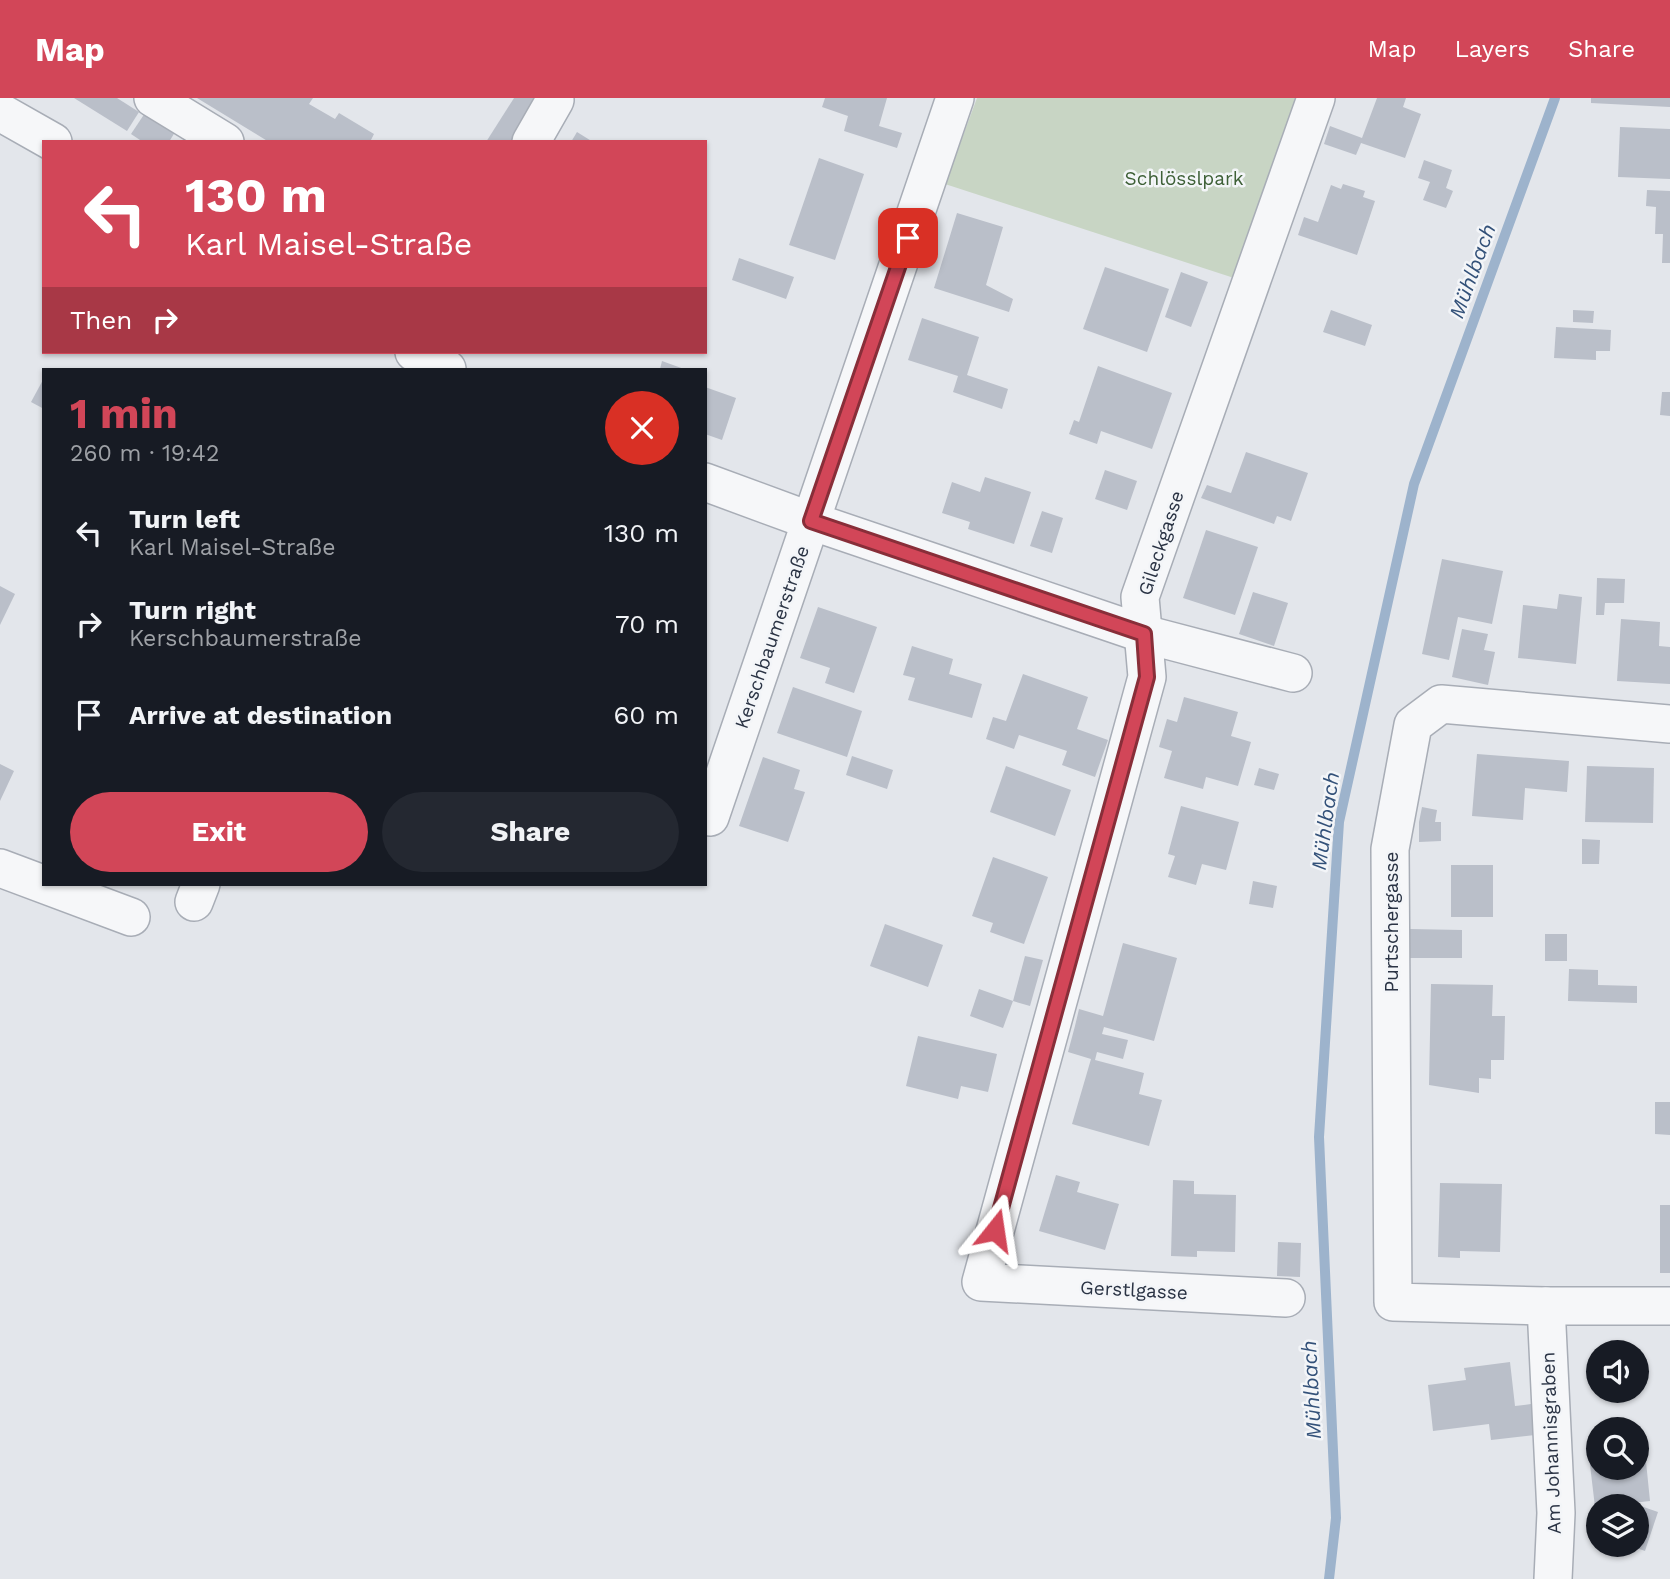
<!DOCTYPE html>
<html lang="en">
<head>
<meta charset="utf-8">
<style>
	:root { --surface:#171b24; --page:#242831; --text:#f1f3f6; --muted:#9ea1a6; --accent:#d24658 }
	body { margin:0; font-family:"Work Sans",sans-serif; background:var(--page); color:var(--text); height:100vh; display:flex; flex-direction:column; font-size:26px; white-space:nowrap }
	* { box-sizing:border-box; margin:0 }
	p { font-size:23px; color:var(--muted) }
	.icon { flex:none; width:38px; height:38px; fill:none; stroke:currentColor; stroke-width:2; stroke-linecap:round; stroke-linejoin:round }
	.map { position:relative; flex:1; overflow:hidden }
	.panel { position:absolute; left:42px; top:270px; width:665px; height:518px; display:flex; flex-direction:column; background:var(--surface); border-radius:0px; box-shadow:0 2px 5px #0004 }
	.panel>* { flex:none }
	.guide { position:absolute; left:42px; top:42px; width:665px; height:214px; border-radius:0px; box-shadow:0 2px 5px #0004; background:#d24658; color:#fff; overflow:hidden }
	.tools { position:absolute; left:1586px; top:1242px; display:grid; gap:14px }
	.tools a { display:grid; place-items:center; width:63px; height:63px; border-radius:50%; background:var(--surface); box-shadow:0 2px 5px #0004; font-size:35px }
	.pin { position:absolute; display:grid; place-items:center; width:60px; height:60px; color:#fff; margin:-30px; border-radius:14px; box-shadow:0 4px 10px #0006 }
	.me { position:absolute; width:77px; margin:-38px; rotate:15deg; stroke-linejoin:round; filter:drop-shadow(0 0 5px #0008) }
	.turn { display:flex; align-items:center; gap:24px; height:147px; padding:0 28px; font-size:32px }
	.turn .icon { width:91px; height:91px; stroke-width:2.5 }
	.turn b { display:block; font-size:49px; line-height:60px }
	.then { display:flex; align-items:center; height:66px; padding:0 28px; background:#0003; gap:14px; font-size:26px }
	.round { display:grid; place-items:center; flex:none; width:74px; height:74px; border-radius:37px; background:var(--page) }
	.overview { display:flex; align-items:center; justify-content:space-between; height:119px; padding:0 28px }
	h1 { font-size:42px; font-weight:700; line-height:52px; color:var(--accent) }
	.cta { display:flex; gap:14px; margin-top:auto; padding:14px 28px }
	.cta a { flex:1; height:80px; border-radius:42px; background:var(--accent); color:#fff; font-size:28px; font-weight:700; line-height:80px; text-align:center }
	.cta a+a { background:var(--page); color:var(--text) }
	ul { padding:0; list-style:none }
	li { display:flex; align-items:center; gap:21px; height:91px; padding:0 28px }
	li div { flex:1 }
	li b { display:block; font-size:26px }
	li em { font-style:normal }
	header { display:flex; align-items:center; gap:42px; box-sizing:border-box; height:98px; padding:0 35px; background:var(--accent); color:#fff }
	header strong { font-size:33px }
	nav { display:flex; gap:38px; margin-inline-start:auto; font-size:24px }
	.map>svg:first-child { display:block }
	.green { fill:#c8d5c4 }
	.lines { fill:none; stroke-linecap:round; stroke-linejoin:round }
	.stream { stroke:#9db3cc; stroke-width:10 }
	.building { fill:#babfc9 }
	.minor-casing { stroke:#a8adb6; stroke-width:40 }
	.minor { stroke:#f6f7f9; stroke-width:37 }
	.route-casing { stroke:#882e39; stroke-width:18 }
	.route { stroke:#d24658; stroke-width:12 }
	.labels { text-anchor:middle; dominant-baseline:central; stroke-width:5; stroke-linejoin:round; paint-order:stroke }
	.park-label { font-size:19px; fill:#3e6037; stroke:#f3f5f8 }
	.street-label { font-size:19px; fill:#2a3344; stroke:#f3f5f8 }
	.water-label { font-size:21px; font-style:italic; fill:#335179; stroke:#f3f5f8 }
</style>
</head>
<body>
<header>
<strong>Map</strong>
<nav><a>Map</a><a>Layers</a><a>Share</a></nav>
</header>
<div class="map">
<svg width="1670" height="1481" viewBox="0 0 1670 1481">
	<rect width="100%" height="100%" fill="#e3e6eb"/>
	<polygon class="green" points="977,0 1299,0 1234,180 945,86"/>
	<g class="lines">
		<polyline class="stream" points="1329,1481 1336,1420 1319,1039 1339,724 1414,386 1555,0"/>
	</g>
	<g class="building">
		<polygon points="74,0 117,0 139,14 127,33"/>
		<polygon points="197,0 313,0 309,6 335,21 339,15 374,36 371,42 374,44 269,44"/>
		<polygon points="514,0 538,0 511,44 486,44"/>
		<polygon points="825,0 887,0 879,28 902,35 897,50 844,33 848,18 822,9"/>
		<polygon points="1377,0 1406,0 1403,9 1421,16 1405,60 1361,45 1356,57 1324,46 1330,28 1362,40"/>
		<polygon points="1591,0 1670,0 1670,9 1591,5"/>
		<polygon points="145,15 175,34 169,44 143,44 131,36"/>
		<polygon points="1620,29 1670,31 1670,81 1618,79"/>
		<polygon points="577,34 593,44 571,44"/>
		<polygon points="819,60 864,76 835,162 789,147"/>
		<polygon points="1424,62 1452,72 1446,90 1453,93 1446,110 1423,102 1430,84 1418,80"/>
		<polygon points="1343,86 1365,93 1363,99 1375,103 1357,157 1298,137 1304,119 1318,124 1331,87 1341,91"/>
		<polygon points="1647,92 1670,93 1670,165 1662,165 1663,136 1655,136 1656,109 1646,108"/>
		<polygon points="957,115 1003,129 986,187 1013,201 1009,214 934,190"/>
		<polygon points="739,160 794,179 786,201 732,182"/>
		<polygon points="1105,169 1169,191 1147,254 1083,231"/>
		<polygon points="1181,174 1208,184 1191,229 1165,219"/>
		<polygon points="1331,212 1372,227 1365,248 1323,234"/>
		<polygon points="1573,212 1594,213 1593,225 1573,224"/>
		<polygon points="922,220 979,239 967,277 1008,291 1002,311 953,294 958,278 908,262"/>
		<polygon points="1556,229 1611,232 1610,253 1596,253 1596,262 1554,260"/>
		<polygon points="662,263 684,271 660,271"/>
		<polygon points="1098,268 1172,295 1152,351 1101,333 1097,346 1069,336 1074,322 1079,324"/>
		<polygon points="44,280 44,311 31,304"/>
		<polygon points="705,289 736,300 722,342 705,336"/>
		<polygon points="1662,294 1670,294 1670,318 1660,317"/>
		<polygon points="1246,354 1308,375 1291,423 1277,418 1274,426 1201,400 1207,387 1231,395"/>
		<polygon points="1105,372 1137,383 1127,412 1095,401"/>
		<polygon points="985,379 1031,394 1014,446 968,431 970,424 942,415 952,384 980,394"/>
		<polygon points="1042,413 1063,420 1052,455 1030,448"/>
		<polygon points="1206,432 1258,449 1235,517 1183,500"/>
		<polygon points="1442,461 1503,473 1492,526 1458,519 1449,562 1422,556"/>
		<polygon points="1597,480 1625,481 1624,505 1605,505 1604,517 1596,517"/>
		<polygon points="0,488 15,496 0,527"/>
		<polygon points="1253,494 1288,505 1274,548 1239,536"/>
		<polygon points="1559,496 1582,499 1576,566 1518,560 1523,507 1557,511"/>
		<polygon points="818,509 877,529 854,595 825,585 830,570 800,560"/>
		<polygon points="1621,521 1660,524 1659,548 1670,549 1670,586 1617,583"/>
		<polygon points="1462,531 1488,536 1484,552 1495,554 1488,587 1452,579"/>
		<polygon points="912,548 953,561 949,576 982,586 972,620 908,602 915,580 903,577"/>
		<polygon points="1023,576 1088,599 1077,631 1108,642 1095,679 1062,667 1067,653 1019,637 1014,651 986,641 993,619 1006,623"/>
		<polygon points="793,589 862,613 847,659 777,635"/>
		<polygon points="1184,599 1238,614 1231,638 1251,644 1238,688 1206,679 1203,691 1164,680 1172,653 1159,649 1167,621 1177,624"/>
		<polygon points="1477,656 1569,663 1567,694 1525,690 1523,722 1472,718"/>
		<polygon points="852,658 893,672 887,691 846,677"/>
		<polygon points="763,659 800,672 794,691 805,694 788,744 739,728"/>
		<polygon points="0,666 14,673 0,703"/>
		<polygon points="1006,668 1071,692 1055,738 990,714"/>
		<polygon points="1587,668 1654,670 1653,725 1585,724"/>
		<polygon points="1259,670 1279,676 1274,692 1254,687"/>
		<polygon points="1181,708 1239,724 1226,772 1202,766 1196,787 1168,779 1175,758 1168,756"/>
		<polygon points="1422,709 1437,712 1435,724 1441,724 1441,743 1419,744 1419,724"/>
		<polygon points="1582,741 1600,742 1599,766 1582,766"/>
		<polygon points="993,759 1048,779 1024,846 990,834 993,825 972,818"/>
		<rect x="1451" y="767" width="42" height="52"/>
		<polygon points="1253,783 1277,788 1273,810 1249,806"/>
		<polygon points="885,826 943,847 928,889 870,868"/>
		<polygon points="1410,831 1462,832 1462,860 1410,860"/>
		<rect x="1545" y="836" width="22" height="27"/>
		<polygon points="1123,845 1177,860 1154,943 1104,929 1102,936 1128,942 1123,961 1097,954 1095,962 1144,975 1139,996 1162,1002 1149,1048 1072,1026 1091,961 1068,954 1075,928 1079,911 1103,918"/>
		<polygon points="1025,858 1043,862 1030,908 1013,903"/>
		<polygon points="1569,871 1598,872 1598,887 1637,888 1637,905 1568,903"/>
		<polygon points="1431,886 1493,887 1492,918 1505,918 1504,962 1491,962 1491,981 1479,980 1479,995 1429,987"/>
		<polygon points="979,891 1013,903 1003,930 970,918"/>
		<polygon points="918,938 997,956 988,994 961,988 958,1001 906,988"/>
		<polygon points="1655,1004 1670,1004 1670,1037 1655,1036"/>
		<polygon points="1056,1077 1080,1084 1077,1094 1119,1106 1105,1152 1039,1133"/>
		<polygon points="1173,1082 1194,1083 1194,1096 1236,1097 1235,1154 1197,1153 1197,1159 1171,1158"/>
		<polygon points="1440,1085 1502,1086 1500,1154 1460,1153 1460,1160 1438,1159"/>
		<rect x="1660" y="1107" width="10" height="68"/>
		<polygon points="1278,1144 1301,1145 1300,1179 1277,1178"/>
		<polygon points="1510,1264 1515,1308 1531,1306 1535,1337 1491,1342 1489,1326 1433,1333 1428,1287 1466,1282 1464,1270"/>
		<polygon points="1644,1344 1650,1403 1632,1405 1658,1414 1645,1453 1631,1448 1636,1447 1636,1409 1616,1409 1615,1407 1595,1409 1588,1350 1598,1349 1598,1370 1636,1370 1636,1345"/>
	</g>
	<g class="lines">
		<g class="minor-casing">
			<g id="minor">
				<polyline points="153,0 225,44"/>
				<polyline points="0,14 53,44"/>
				<polyline points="531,44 555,2"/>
				<polyline points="414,254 447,271"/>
				<polyline points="705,384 811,423 1144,536 1293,575"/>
				<polyline points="1670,626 1441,606 1413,627 1390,751 1393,1204 1546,1208 1670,1208"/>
				<polyline points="710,719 955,0"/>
				<polyline points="0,770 131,819"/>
				<polyline points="194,804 201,786"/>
				<polyline points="1286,1200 981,1184 1147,579 1140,499 1316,0"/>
				<polyline points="1546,1208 1556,1415 1553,1481"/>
			</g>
		</g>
		<use href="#minor" class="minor"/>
	</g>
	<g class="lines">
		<g class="route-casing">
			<polyline id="route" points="908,140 811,423 1144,536 1147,579 995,1132"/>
		</g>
		<use href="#route" class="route"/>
	</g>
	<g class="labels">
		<g class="park-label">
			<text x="1184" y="80">Schlösslpark</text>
		</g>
		<g class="street-label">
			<text transform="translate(1161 445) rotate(-72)">Gileckgasse</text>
			<text transform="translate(772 539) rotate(-71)">Kerschbaumerstraße</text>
			<text transform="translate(1391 824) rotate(-90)">Purtschergasse</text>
			<text transform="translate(1134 1192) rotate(3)">Gerstlgasse</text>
			<text transform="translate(1551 1345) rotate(-92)">Am Johannisgraben</text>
		</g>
		<g class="water-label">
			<text transform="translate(1472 173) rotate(-70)">Mühlbach</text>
			<text transform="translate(1325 723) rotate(-82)">Mühlbach</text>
			<text transform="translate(1311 1292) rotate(-93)">Mühlbach</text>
		</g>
	</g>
</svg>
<div class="tools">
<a><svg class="icon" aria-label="sound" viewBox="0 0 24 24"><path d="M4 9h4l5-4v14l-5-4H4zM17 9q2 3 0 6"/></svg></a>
<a><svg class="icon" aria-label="search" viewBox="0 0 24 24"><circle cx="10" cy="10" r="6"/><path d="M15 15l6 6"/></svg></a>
<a><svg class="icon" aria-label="layers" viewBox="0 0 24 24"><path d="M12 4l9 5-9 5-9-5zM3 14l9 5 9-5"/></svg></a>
</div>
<div class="pin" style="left:908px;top:140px;background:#d93025"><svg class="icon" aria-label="arrive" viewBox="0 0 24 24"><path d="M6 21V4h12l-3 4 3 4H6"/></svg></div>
<svg class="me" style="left:995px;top:1132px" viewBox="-20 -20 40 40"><path d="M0-17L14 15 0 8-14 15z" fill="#d24658" stroke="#fff" stroke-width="4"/></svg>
<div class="guide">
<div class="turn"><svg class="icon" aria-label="left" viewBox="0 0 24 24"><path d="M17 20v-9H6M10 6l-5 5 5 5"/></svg><div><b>130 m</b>Karl Maisel-Straße</div></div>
<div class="then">Then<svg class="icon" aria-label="right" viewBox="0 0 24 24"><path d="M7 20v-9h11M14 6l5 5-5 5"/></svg></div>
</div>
<section class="panel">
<div class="overview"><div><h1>1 min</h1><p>260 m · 19:42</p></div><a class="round" style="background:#d93025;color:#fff"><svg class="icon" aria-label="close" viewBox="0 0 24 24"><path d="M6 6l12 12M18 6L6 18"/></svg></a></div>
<ul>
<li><svg class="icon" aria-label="left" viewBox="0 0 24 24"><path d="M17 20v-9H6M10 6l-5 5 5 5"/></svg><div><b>Turn left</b><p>Karl Maisel-Straße</p></div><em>130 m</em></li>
<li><svg class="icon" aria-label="right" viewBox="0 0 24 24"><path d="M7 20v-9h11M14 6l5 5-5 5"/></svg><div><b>Turn right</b><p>Kerschbaumerstraße</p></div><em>70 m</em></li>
<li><svg class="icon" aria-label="arrive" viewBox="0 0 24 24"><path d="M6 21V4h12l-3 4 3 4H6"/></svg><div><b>Arrive at destination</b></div><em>60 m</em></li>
</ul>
<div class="cta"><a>Exit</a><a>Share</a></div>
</section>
</div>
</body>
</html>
